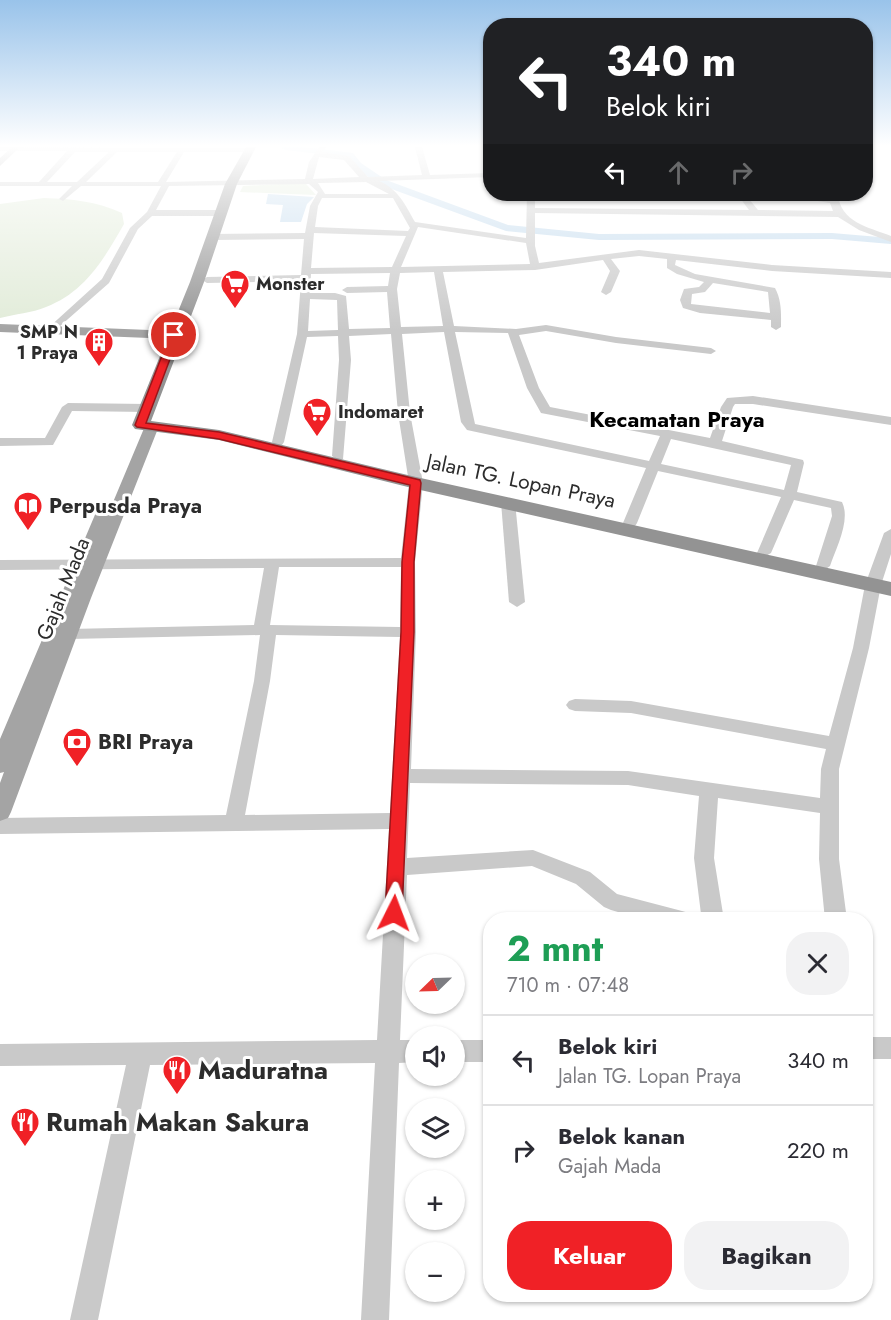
<!DOCTYPE html>
<html lang="id">
<head>
<meta charset="utf-8">
<style>
	:root { --surface:#fff; --page:#f2f2f3; --text:#2b2b33; --muted:#7c7c81; --line:#e1e1e2; --accent:#f02126 }
	body { margin:0; font-family:Jost,sans-serif; background:var(--page); color:var(--text); height:100vh; display:flex; flex-direction:column; font-size:22px; white-space:nowrap }
	* { box-sizing:border-box; margin:0 }
	p { font-size:20px; color:var(--muted) }
	.icon { flex:none; width:33px; height:33px; fill:none; stroke:currentColor; stroke-width:2; stroke-linecap:round; stroke-linejoin:round }
	.map { position:relative; flex:1; overflow:hidden }
	.panel { position:absolute; left:483px; top:912px; width:390px; height:390px; display:flex; flex-direction:column; background:var(--surface); border-radius:24px; box-shadow:0 2px 4px #0004 }
	.panel>* { flex:none }
	.banner { position:absolute; left:483px; top:18px; width:390px; height:183px; border-radius:24px; box-shadow:0 2px 4px #0004; background:#202124; color:#fff; overflow:hidden }
	.needle { width:39px; rotate:247deg }
	.fabs { position:absolute; left:405px; top:954px; display:grid; gap:12px }
	.fabs a { display:grid; place-items:center; width:60px; height:60px; border-radius:50%; background:var(--surface); box-shadow:0 2px 4px #0004; font-size:30px }
	.pin { position:absolute; display:grid; place-items:center; width:51px; height:51px; color:#fff; margin:-26px; border:3px solid #fff; border-radius:50%; box-shadow:0 2px 6px #0007 }
	.me { position:absolute; width:66px; margin:-33px; rotate:3deg; stroke-linejoin:round; filter:drop-shadow(0 0 4px #0008) }
	.turn { display:flex; align-items:center; gap:21px; height:126px; padding:0 24px; font-size:27px }
	.turn .icon { width:78px; height:78px; stroke-width:2.5 }
	.turn b { display:block; font-size:42px; line-height:51px }
	.lanes { display:flex; align-items:center; height:57px; padding:0 24px; background:#0003; justify-content:center; gap:30px; direction:ltr }
	.lanes .off { opacity:.35 }
	.round { display:grid; place-items:center; flex:none; width:63px; height:63px; border-radius:24px; background:var(--page) }
	.headline { display:flex; align-items:center; justify-content:space-between; height:102px; padding:0 24px }
	h1 { font-size:36px; font-weight:700; line-height:45px; color:#1e9e55 }
	.button { display:flex; gap:12px; margin-top:auto; padding:12px 24px }
	.button a { flex:1; height:69px; border-radius:24px; background:var(--accent); color:#fff; font-size:24px; font-weight:700; line-height:69px; text-align:center }
	.button a+a { background:var(--page); color:var(--text) }
	ul { padding:0; list-style:none }
	li { display:flex; align-items:center; gap:18px; height:90px; padding:0 24px; border-top:2px solid var(--line) }
	li div { flex:1 }
	li b { display:block; font-size:22px }
	li em { font-style:normal }
	.map>svg:first-child { display:block }
	.green { fill:#e1ebd8 }
	.water { fill:#c2daed }
	.lines { fill:none; stroke-linecap:round; stroke-linejoin:round }
	.river { fill:#c2daed; fill-rule:evenodd }
	.minor { fill:#c9c9c9; fill-rule:evenodd }
	.major { fill:#a4a4a4; fill-rule:evenodd }
	.highway { fill:#939393; fill-rule:evenodd }
	.route { fill:#f02126; stroke:#9c1519; stroke-width:1.5 }
	.labels { text-anchor:middle; dominant-baseline:central; stroke-width:6; stroke-linejoin:round; paint-order:stroke }
	.far-poi-label { font-size:18px; font-weight:bold; fill:#2c2c2c; stroke:#fff; text-anchor:start }
	.street-label { font-size:21px; fill:#2c2c2c; stroke:#fff }
	.poi-label { font-size:21px; font-weight:bold; fill:#2c2c2c; stroke:#fff; text-anchor:start }
	.far-district-label { font-size:22px; font-weight:bold; fill:#000; stroke:#fff }
	.near-poi-label { font-size:26px; font-weight:bold; fill:#2c2c2c; stroke:#fff; text-anchor:start }
</style>
</head>
<body>
<div class="map">
<svg width="891" height="1320" viewBox="0 0 891 1320">
	<rect width="100%" height="100%" fill="#fff"/>
	<g class="green">
		<polygon points="297,183 306,184 316,195 240,192 243,186"/>
		<path d="M 44,198 C 72,199 96,201 122,213 L 124,224 C 104,259 85,292 46,307 C 32,313 15,314 0,318 L 0,204 Z"/>
	</g>
	<polygon class="water" points="268,194 314,197 307,204 301,222 280,222 283,205 266,204"/>
	<g class="lines">
		<polygon class="river" points="281,147 304,147 353,153 361,163 386,180 508,225 599,234 832,233 891,238 891,244 832,239 599,240 506,231 378,184 355,167 347,157 285,150"/>
		<g class="minor">
			<path d="M 0,147 L 252,148 L 249,152 L 184,152 L 166,182 L 305,179 L 309,162 L 319,147 L 327,147 L 322,152 L 349,156 L 368,177 L 422,175 L 415,147 L 422,147 L 430,175 L 490,173 L 490,177 L 379,181 C 398,189 405,204 415,222 L 526,238 L 527,194 L 535,194 L 535,208 L 749,210 L 737,194 L 745,194 L 758,210 L 833,211 L 830,203 L 775,194 L 794,194 L 830,198 L 830,194 L 838,194 C 840,222 868,227 891,236 L 891,242 L 859,230 L 838,217 L 535,213 L 535,246 L 539,263 L 639,250 L 772,265 L 891,272 L 891,278 L 772,271 L 676,260 L 675,265 L 695,274 L 775,288 C 782,301 781,314 781,327 L 776,330 L 771,327 L 771,320 L 700,313 L 683,308 L 680,300 L 684,289 L 699,287 L 704,282 L 677,274 L 667,268 L 667,259 L 639,256 L 611,259 L 620,271 L 611,292 L 606,295 L 601,292 L 610,271 L 603,260 L 535,270 L 443,272 L 454,326 L 516,329 L 546,325 L 616,337 L 711,348 L 716,351 L 711,354 L 616,343 L 546,331 L 519,335 L 539,388 L 550,407 L 710,438 L 721,407 L 727,398 L 753,396 L 891,417 L 891,425 L 753,404 L 735,404 L 733,407 L 722,441 L 803,460 L 804,463 L 797,492 L 842,502 C 851,520 836,548 830,566 L 823,571 L 816,566 L 832,516 L 831,508 L 794,500 L 771,553 L 764,557 L 757,553 L 781,497 L 658,471 L 637,523 L 635,526 L 625,526 L 623,523 L 646,468 L 467,430 L 461,422 L 444,332 L 402,334 L 410,413 L 423,483 L 415,562 L 416,632 L 411,769 L 628,771 L 820,798 L 821,769 L 826,749 L 631,713 L 575,711 L 569,709 L 566,705 L 569,701 L 575,699 L 631,701 L 829,736 L 853,648 L 865,585 L 884,533 L 891,529 L 891,554 L 881,585 L 869,648 L 839,769 L 839,859 L 847,920 L 825,920 L 819,859 L 820,813 L 718,798 L 714,858 L 723,914 L 721,920 L 700,920 L 701,914 L 694,858 L 699,796 L 628,785 L 410,783 L 407,858 L 533,850 L 590,872 L 617,894 L 682,911 L 689,913 L 692,920 L 646,920 L 611,910 L 604,907 L 576,884 L 532,866 L 407,875 L 400,1040 L 416,1040 L 416,1062 L 399,1063 L 389,1320 L 361,1320 L 375,1063 L 150,1065 L 98,1320 L 70,1320 L 126,1065 L 0,1066 L 0,1044 L 377,1040 L 389,829 L 0,834 L 0,818 L 226,815 L 254,681 L 260,635 L 69,639 L 63,638 L 61,634 L 63,630 L 69,629 L 254,625 L 264,568 L 0,570 L 0,560 L 401,558 L 409,483 L 398,413 L 391,334 L 349,336 L 351,360 L 343,459 L 338,460 L 332,456 L 339,360 L 338,336 L 307,337 L 284,442 L 282,445 L 274,445 L 272,442 L 297,334 L 301,281 L 207,283 L 202,280 L 207,277 L 301,275 L 304,239 L 213,240 L 209,237 L 213,234 L 305,233 L 310,206 L 318,192 L 309,184 L 169,186 L 156,210 L 221,210 L 225,213 L 221,216 L 152,216 L 138,229 L 109,283 L 51,334 L 46,331 L 47,329 L 102,279 L 130,228 L 147,212 L 161,186 L 81,186 L 63,201 L 59,199 L 72,186 L 0,186 L 0,182 L 39,182 L 67,151 L 0,151 ZM 75,152 L 109,152 L 77,182 L 47,182 ZM 117,152 L 177,152 L 158,182 L 86,182 ZM 319,157 L 344,160 L 359,177 L 313,179 ZM 366,182 L 389,194 L 325,194 L 318,183 ZM 322,198 L 393,198 L 410,228 L 408,231 L 315,227 L 318,206 ZM 418,227 L 526,243 L 530,264 L 401,267 ZM 314,233 L 406,236 L 392,267 L 311,268 ZM 434,272 L 443,326 L 401,327 L 397,289 L 400,273 ZM 390,273 L 388,286 L 347,287 L 342,290 L 347,293 L 387,292 L 390,328 L 349,329 L 346,296 L 335,293 L 310,293 L 311,274 ZM 713,283 L 768,292 L 770,313 L 691,304 L 692,294 L 705,292 ZM 310,299 L 337,300 L 338,330 L 308,331 ZM 455,332 L 508,333 L 527,388 L 541,413 L 660,436 L 649,461 L 475,424 ZM 671,439 L 791,465 L 784,490 L 661,464 ZM 279,567 L 401,567 L 400,627 L 270,625 ZM 276,635 L 400,637 L 390,813 L 245,815 L 270,681 Z"/>
			<polygon points="68,403 147,404 153,408 147,412 72,411 53,445 0,446 0,438 45,438 62,407"/>
			<polygon points="508,498 515,502 525,602 517,607 509,602 501,502"/>
			<rect x="866" y="1037" width="25" height="22"/>
			<rect x="454" y="1040" width="36" height="22"/>
		</g>
		<g class="major">
			<polygon points="12,147 20,147 0,166 0,158"/>
			<polygon points="0,324 174,331 180,335 174,339 0,332"/>
			<polygon points="152,422 159,426 91,598 11,812 8,818 0,821 0,783 4,772 0,773 0,739 97,510 105,505 111,507 145,426"/>
		</g>
		<polygon class="highway" points="246,147 256,147 237,184 204,282 151,421 219,430 416,477 891,582 891,596 416,489 219,440 135,429 132,425 190,282 225,184"/>
	</g>
	<linearGradient id="sky" x2="0" y2="1"><stop stop-color="#99c3ea"/><stop offset="0.44" stop-color="#fff"/><stop offset="1" stop-color="#fff" stop-opacity="0"/></linearGradient>
	<rect width="891" height="331" fill="url(#sky)"/>
	<polygon class="route" points="174,332 179,335 146,423 219,432 420,480 421,483 414,562 414,632 402,913 400,918 394,921 387,918 385,913 401,632 402,562 410,485 219,439 137,427 135,425 170,335"/>
	<defs>
		<g id="supermarket-pin" transform="scale(1.5)"><path d="M0 17L-7.5 6A9.5 9.5 0 1 1 7.5 6Z" fill="#f02126" stroke="#fff"/><path d="M-6-5.5h2.5l.6 2H6L4.5 2H-2.5L-4.4-4H-6ZM-1.5 3.2a1.3 1.3 0 1 0 .1 0ZM3 3.2a1.3 1.3 0 1 0 .1 0Z" fill="#fff"/></g>
		<g id="building-pin" transform="scale(1.5)"><path d="M0 17L-7.5 6A9.5 9.5 0 1 1 7.5 6Z" fill="#f02126" stroke="#fff"/><path d="M-4-6H4V6H1V3H-1V6H-4ZM-2.5-4.3h1.7v1.8h-1.7ZM.8-4.3h1.7v1.8H.8ZM-2.5-1h1.7V.8h-1.7ZM.8-1h1.7V.8H.8Z" fill="#fff"/></g>
		<g id="library-pin" transform="scale(1.5)"><path d="M0 17L-7.5 6A9.5 9.5 0 1 1 7.5 6Z" fill="#f02126" stroke="#fff"/><path d="M-6-4Q-3-5.5-.7-3.5V5Q-3 3-6 4ZM6-4Q3-5.5 .7-3.5V5Q3 3 6 4Z" fill="#fff"/></g>
		<g id="bank-pin" transform="scale(1.5)"><path d="M0 17L-7.5 6A9.5 9.5 0 1 1 7.5 6Z" fill="#f02126" stroke="#fff"/><path d="M-6-4H6V4H-6ZM0-2.3a2.3 2.3 0 1 0 0 4.6a2.3 2.3 0 1 0 0-4.6Z" fill="#fff"/></g>
		<g id="restaurant-pin" transform="scale(1.5)"><path d="M0 17L-7.5 6A9.5 9.5 0 1 1 7.5 6Z" fill="#f02126" stroke="#fff"/><path d="M-5-6h1v4h1v-4h1v4h1v-4h1v5L-1.5 .5V6h-2V.5L-5-1ZM5-6V6H3V1.5H1.5Q1.5-4 5-6Z" fill="#fff"/></g>
	</defs>
	<g fill-rule="evenodd">
		<use href="#supermarket-pin" x="235" y="284"/>
		<use href="#building-pin" x="99" y="342"/>
		<use href="#supermarket-pin" x="317" y="412"/>
		<use href="#library-pin" x="28" y="506"/>
		<use href="#bank-pin" x="77" y="742"/>
		<use href="#restaurant-pin" x="177" y="1070"/>
		<use href="#restaurant-pin" x="25" y="1122"/>
	</g>
	<g class="labels">
		<g class="far-poi-label">
			<text x="256" y="284">Monster</text>
			<text x="78" y="332" text-anchor="end">SMP N<tspan x="78" dy="21">1 Praya</tspan></text>
			<text x="338" y="412">Indomaret</text>
		</g>
		<g class="street-label">
			<text transform="translate(521 481) rotate(12)">Jalan TG. Lopan Praya</text>
			<text transform="translate(63 589) rotate(-68)">Gajah Mada</text>
		</g>
		<g class="poi-label">
			<text x="49" y="506">Perpusda Praya</text>
			<text x="98" y="742">BRI Praya</text>
		</g>
		<g class="far-district-label">
			<text x="677" y="419">Kecamatan Praya</text>
		</g>
		<g class="near-poi-label">
			<text x="198" y="1070">Maduratna</text>
			<text x="46" y="1122">Rumah Makan Sakura</text>
		</g>
	</g>
</svg>
<div class="fabs">
<a><svg class="needle" viewBox="-14 -14 28 28"><path d="M0-13l5 13h-10z" fill="#e53935"/><path d="M0 13l5-13h-10z" fill="#7c7c81"/></svg></a>
<a><svg class="icon" aria-label="sound" viewBox="0 0 24 24"><path d="M4 9h4l5-4v14l-5-4H4zM17 9q2 3 0 6"/></svg></a>
<a><svg class="icon" aria-label="layers" viewBox="0 0 24 24"><path d="M12 4l9 5-9 5-9-5zM3 14l9 5 9-5"/></svg></a>
<a>+</a>
<a>−</a>
</div>
<div class="pin" style="left:174px;top:335px;background:#d93025"><svg class="icon" aria-label="arrive" viewBox="0 0 24 24"><path d="M6 21V4h12l-3 4 3 4H6"/></svg></div>
<svg class="me" style="left:394px;top:913px" viewBox="-20 -20 40 40"><path d="M0-17L14 15 0 8-14 15z" fill="#f02126" stroke="#fff" stroke-width="4"/></svg>
<div class="banner">
<div class="turn"><svg class="icon" aria-label="left" viewBox="0 0 24 24"><path d="M17 20v-9H6M10 6l-5 5 5 5"/></svg><div><b>340 m</b>Belok kiri</div></div>
<div class="lanes"><svg class="icon" aria-label="left" viewBox="0 0 24 24"><path d="M17 20v-9H6M10 6l-5 5 5 5"/></svg><svg class="icon off" aria-label="ahead" viewBox="0 0 24 24"><path d="M12 20V5M6 11l6-6 6 6"/></svg><svg class="icon off" aria-label="right" viewBox="0 0 24 24"><path d="M7 20v-9h11M14 6l5 5-5 5"/></svg></div>
</div>
<section class="panel">
<div class="headline"><div><h1>2 mnt</h1><p>710 m · 07:48</p></div><a class="round"><svg class="icon" aria-label="close" viewBox="0 0 24 24"><path d="M6 6l12 12M18 6L6 18"/></svg></a></div>
<ul>
<li><svg class="icon" aria-label="left" viewBox="0 0 24 24"><path d="M17 20v-9H6M10 6l-5 5 5 5"/></svg><div><b>Belok kiri</b><p>Jalan TG. Lopan Praya</p></div><em>340 m</em></li>
<li><svg class="icon" aria-label="right" viewBox="0 0 24 24"><path d="M7 20v-9h11M14 6l5 5-5 5"/></svg><div><b>Belok kanan</b><p>Gajah Mada</p></div><em>220 m</em></li>
</ul>
<div class="button"><a>Keluar</a><a>Bagikan</a></div>
</section>
</div>
</body>
</html>
